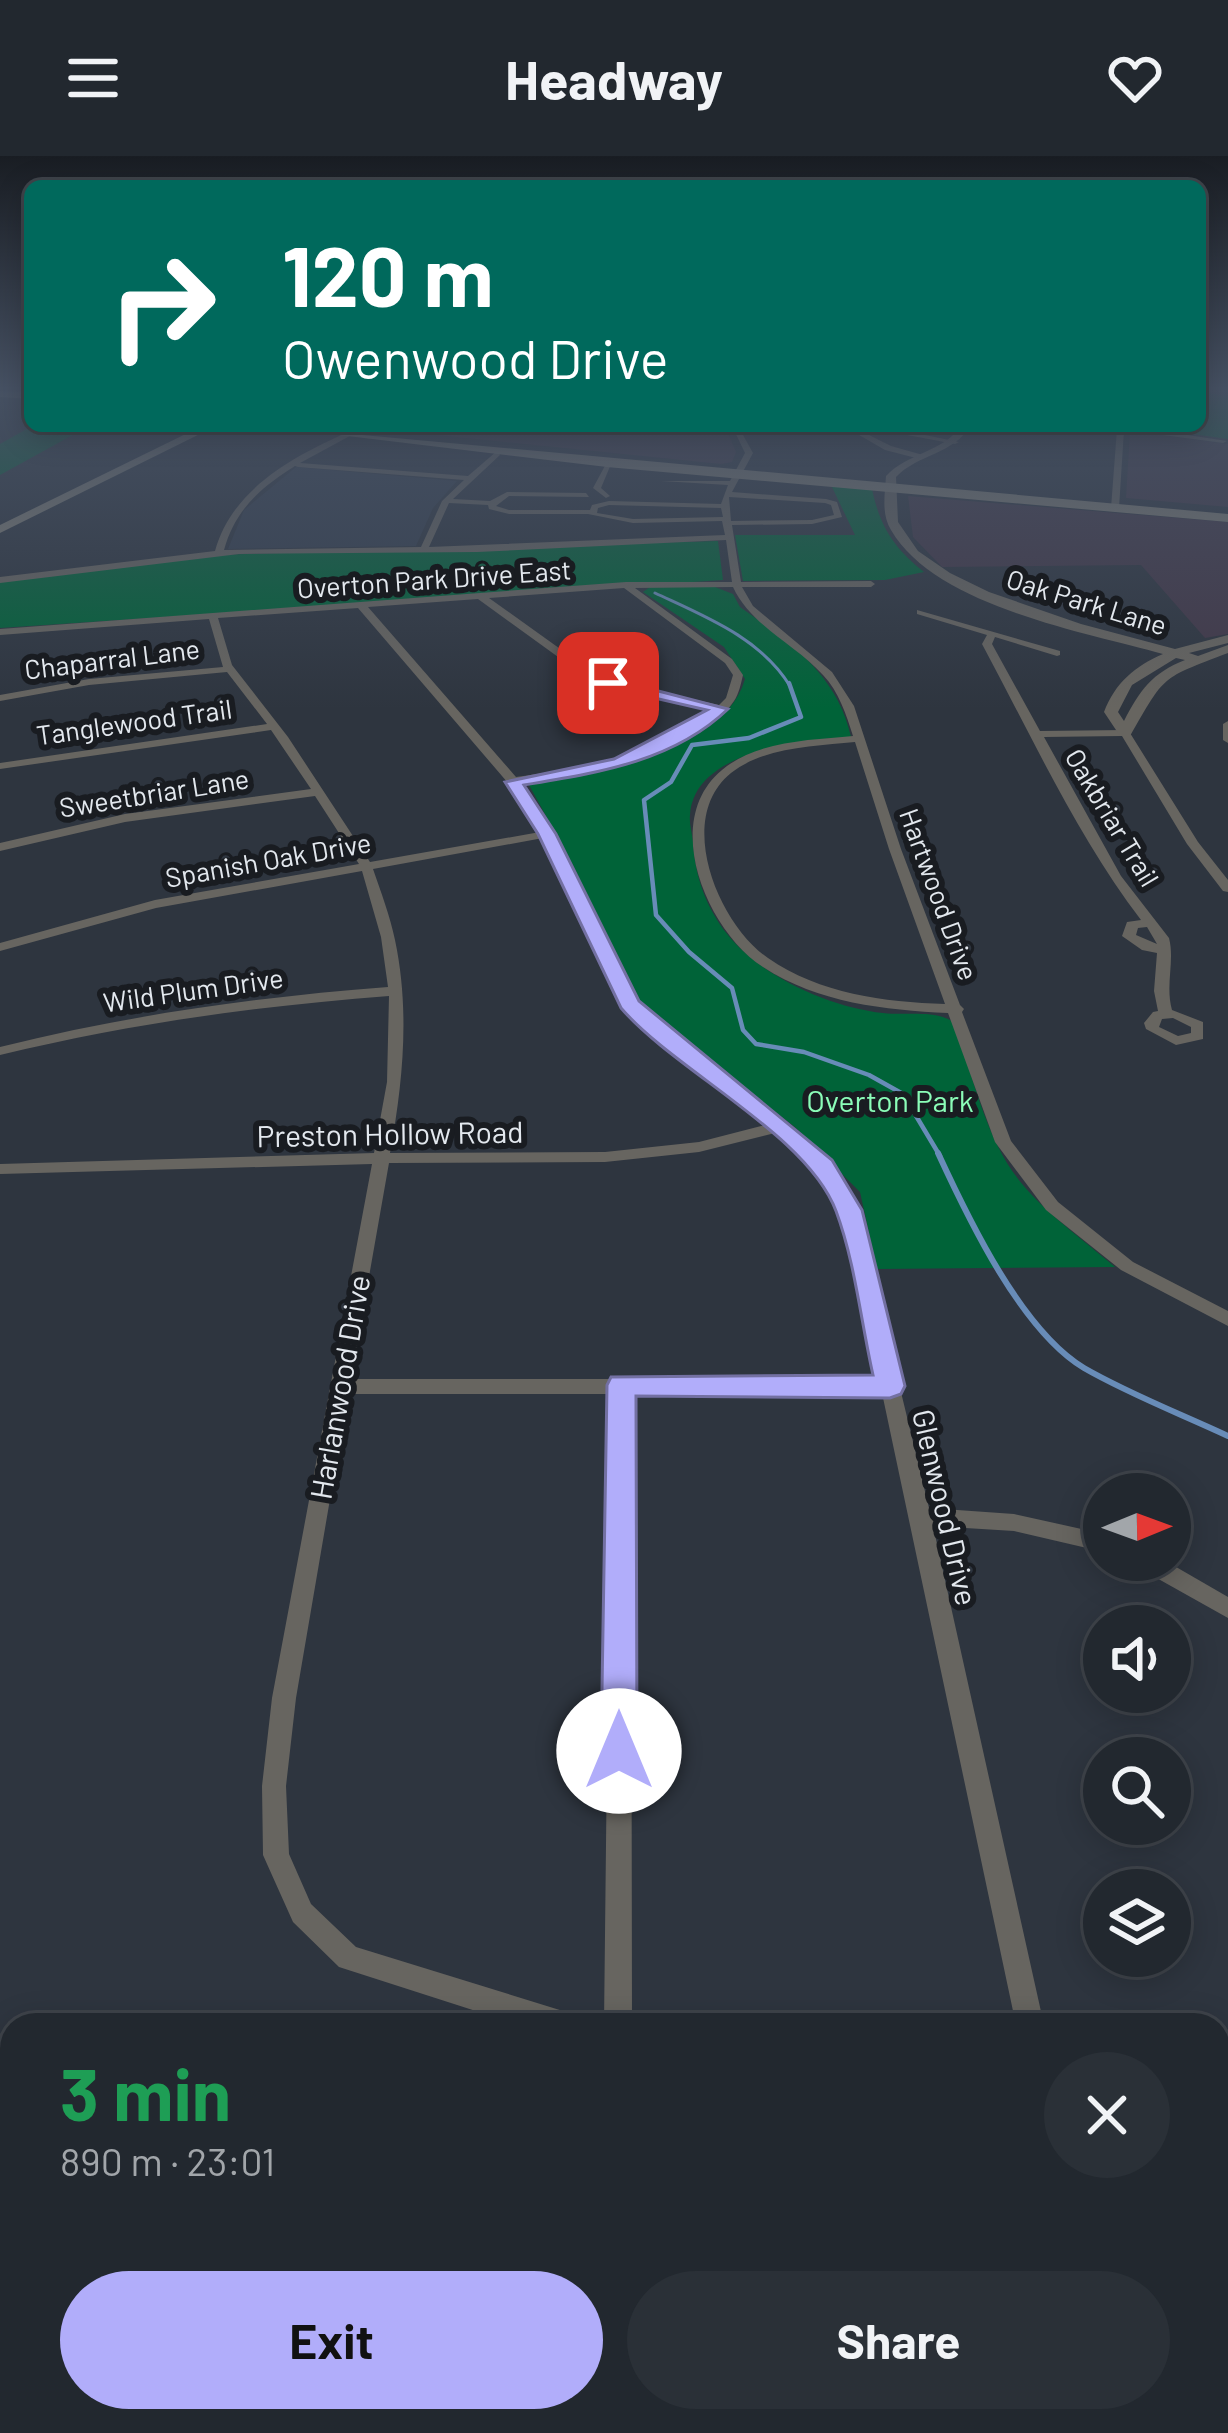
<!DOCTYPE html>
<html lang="en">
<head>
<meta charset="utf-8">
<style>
	:root { --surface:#22282f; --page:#2a3037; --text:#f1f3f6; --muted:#a2a6aa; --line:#3f444b; --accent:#b1adfa }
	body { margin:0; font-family:Barlow,sans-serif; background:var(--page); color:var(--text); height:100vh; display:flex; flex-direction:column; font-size:45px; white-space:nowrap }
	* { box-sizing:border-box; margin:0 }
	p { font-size:39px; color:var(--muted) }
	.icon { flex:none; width:66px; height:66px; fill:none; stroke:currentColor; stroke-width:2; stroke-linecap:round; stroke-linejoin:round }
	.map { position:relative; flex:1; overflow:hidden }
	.panel { position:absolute; left:0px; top:1857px; width:1230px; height:420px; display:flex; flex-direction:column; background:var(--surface); border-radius:36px 36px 0 0; box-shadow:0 6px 30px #0003,0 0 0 3px var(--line) }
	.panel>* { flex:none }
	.banner { position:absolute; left:24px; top:24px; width:1182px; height:252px; border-radius:18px; box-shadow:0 6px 30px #0003,0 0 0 3px var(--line); background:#00695c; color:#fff; overflow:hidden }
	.needle { width:78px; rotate:89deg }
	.fabs { position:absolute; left:1083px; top:1317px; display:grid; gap:24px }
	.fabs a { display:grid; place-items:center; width:108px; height:108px; border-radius:50%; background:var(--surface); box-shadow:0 6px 30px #0003,0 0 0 3px var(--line); font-size:60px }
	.pin { position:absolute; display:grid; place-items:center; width:102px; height:102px; color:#fff; margin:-51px; border-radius:24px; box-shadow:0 6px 18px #0006 }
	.me { position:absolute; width:132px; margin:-66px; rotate:0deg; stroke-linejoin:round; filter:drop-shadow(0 0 9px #0008) }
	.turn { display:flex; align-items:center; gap:42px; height:252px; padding:0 60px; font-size:54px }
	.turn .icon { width:156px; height:156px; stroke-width:2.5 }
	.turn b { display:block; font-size:84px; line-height:102px }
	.round { display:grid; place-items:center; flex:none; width:126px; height:126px; border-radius:63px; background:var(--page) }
	.overview { display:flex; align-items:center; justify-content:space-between; height:204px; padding:0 60px }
	h1 { font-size:72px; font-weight:700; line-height:90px; color:#1e9e55 }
	.primary-button { display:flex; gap:24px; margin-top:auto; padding:24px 60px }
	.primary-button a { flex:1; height:138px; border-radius:72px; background:var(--accent); color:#111; font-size:48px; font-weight:700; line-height:138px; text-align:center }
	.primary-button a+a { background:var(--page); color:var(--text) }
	header { display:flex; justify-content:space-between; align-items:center; height:156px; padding:0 60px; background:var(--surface); font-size:54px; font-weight:700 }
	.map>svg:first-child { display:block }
	.commercial { fill:#423848 }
	.built { fill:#343e4d }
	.green { fill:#006338 }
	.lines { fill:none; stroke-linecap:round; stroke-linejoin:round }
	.stream-far2 { stroke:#688cb8; stroke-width:3 }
	.stream-far1 { stroke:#688cb8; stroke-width:4.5 }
	.stream { stroke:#688cb8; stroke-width:6 }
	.minor { fill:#676560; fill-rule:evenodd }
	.tertiary { fill:#676560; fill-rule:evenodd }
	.secondary { fill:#828077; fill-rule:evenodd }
	.route { fill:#b1adfa; stroke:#7370a2; stroke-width:3 }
	.labels { text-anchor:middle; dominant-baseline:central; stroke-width:12; stroke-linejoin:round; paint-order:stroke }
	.far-street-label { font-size:27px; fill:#e3e8ee; stroke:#191c21 }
	.park-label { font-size:30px; fill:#8bfdb8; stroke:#191c21 }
	.street-label { font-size:30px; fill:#e3e8ee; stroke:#191c21 }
</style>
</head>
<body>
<header><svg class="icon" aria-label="menu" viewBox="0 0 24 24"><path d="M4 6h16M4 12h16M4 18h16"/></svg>Headway<svg class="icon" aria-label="heart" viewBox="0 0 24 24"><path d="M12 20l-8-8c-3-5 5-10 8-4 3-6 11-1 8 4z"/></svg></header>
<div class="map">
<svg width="1228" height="2277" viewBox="0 0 1228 2277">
	<rect width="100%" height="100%" fill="#2e353f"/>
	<g class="commercial">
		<polygon points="348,270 725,270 736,296 732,306 721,308"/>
		<polygon points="1130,275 1228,288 1228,351 1126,342"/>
		<polygon points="908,340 1228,366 1228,478 1205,482 1141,409 942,411 913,381"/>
	</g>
	<polygon class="built" points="296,311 457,325 433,352 416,390 228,393 244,354"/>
	<g class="green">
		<polygon points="1200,236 1228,240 1228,283 1134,270 1200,270"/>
		<polygon points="32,270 101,270 80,275 0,319 0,288"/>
		<path d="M 831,329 L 872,333 C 880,371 894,392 924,416 L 885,424 L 743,425 L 735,379 L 855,379 Z"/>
		<polygon points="718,385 723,424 0,472 0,426 210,399"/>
		<path d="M 650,431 L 715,431 L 733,438 L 740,451 C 789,485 838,519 851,581 C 803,584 694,594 690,659 C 689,667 692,677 693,686 C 695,720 706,752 728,779 C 762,821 830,851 883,857 C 906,860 936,853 955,867 C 970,913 982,965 1007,1007 C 1032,1048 1079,1080 1115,1111 L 877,1113 L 860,1036 L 795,971 L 631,846 L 574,711 L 529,629 C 593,616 724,597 745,523 L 724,491 L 643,436 Z"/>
	</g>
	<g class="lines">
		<path class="stream-far2" d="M 655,437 C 704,460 761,482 790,530"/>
		<polyline class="stream-far1" points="789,527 801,561 749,582 692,589 671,626 644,644 656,759 689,796 732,832 743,874 756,888 804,896 869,919 903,938 940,1000"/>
		<path class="stream" d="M 938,997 C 968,1062 1021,1174 1084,1212 C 1129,1238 1181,1258 1228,1280"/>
		<g class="minor">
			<path d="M 732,270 L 738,270 L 753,297 L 732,336 L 826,343 L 837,346 L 842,361 L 812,368 L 732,369 L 741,426 L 871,425 L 875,428 L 871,431 L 742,431 L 753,450 L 832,516 L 854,550 L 901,693 L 960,849 L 964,853 L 962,856 L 1011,985 L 1058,1046 L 1133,1106 L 1228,1155 L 1228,1170 L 1121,1114 L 1046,1054 L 995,986 L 948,857 C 885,854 818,847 763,811 C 707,775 660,665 722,614 C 756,585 810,584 853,580 C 846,558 839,536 823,519 C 795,488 751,470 733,431 L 635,432 L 732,503 L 743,519 C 741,527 739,538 734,545 C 700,596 578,620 520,627 L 553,678 L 635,846 L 649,862 L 715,911 L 829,1006 L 857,1054 L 929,1352 L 1014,1358 L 1104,1378 L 1104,1396 L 1014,1375 L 933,1370 L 1044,1869 L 1016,1869 L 882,1237 L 631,1238 L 632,1869 L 604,1869 L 611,1238 L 348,1238 L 296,1542 L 286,1630 L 289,1698 L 311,1748 L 356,1791 L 563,1855 L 573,1859 L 577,1869 L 519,1869 L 339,1811 L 293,1766 L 267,1708 L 263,1699 L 262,1630 L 272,1542 L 372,1008 L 0,1018 L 0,1008 L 374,997 L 387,926 L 389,840 C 257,850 128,868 0,899 L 0,891 C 128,859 257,841 388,831 L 381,781 L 362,715 L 156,752 L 0,795 L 0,787 L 155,744 L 359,708 L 315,640 L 125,666 L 0,695 L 0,687 L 125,658 L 311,633 L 271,574 L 0,613 L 0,607 L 267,568 L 227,516 L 89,529 L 0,545 L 0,539 L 89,523 L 223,511 L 209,463 L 0,479 L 0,473 L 626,426 L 732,426 L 726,384 L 477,396 L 239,398 L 0,427 L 0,421 L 215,395 C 233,330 298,298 357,272 L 359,275 L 300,307 L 468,320 L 497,295 L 500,299 L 453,343 L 490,345 L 507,336 L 586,337 L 589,341 L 509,340 L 496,350 L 509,354 L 590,354 L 592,349 L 609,345 L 721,348 L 728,329 L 661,325 L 730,325 L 745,297 ZM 295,310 L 298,311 L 464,324 L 442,345 L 421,391 L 224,394 C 235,354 260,332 295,310 ZM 729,341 L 825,347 L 831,349 L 834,359 L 812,364 L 731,365 ZM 449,347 L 488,349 L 489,353 L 509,358 L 588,358 L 633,367 L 722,365 L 725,379 L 429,391 ZM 609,349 L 721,352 L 723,361 L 633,363 L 597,357 L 598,352 ZM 624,432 L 725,507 L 733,519 L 726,542 L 719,549 L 611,525 L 591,515 L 489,442 ZM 478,443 L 583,519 L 604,529 L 714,554 C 671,598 575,613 516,621 L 368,451 ZM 358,452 L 508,627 L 540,676 L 370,706 L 288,581 L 232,509 L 218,462 ZM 855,586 L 889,693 L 945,848 C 884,846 820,838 768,802 C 719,769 674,663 731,617 C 764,591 815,590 855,586 ZM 543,682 L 624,850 L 639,868 L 705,917 L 765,969 L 699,986 L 605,996 L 390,997 C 403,926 410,855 395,784 C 390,760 381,736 373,713 ZM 775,977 L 817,1014 L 841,1054 L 879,1223 L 351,1223 L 389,1007 L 605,1006 L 699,996 Z"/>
			<polygon points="871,270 881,270 959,286 955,288 875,273 863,276 891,290 923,299 920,303 885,294 854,276"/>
			<polygon points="1110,270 1128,270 1227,285 1223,287 1124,274 1119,352 1115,354 1111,352 1117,273"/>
			<polygon points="607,306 611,308 601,332 610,340 606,342 593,332"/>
			<path d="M 917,454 L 1060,495 L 1060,499 L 1057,500 L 995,481 L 992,488 L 1040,575 L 1125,574 L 1130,577 L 1198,686 L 1228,724 L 1228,736 L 1223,735 L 1187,688 L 1122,580 L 1044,581 L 1121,720 L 1169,782 C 1175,805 1165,829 1172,854 L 1203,866 L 1203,883 L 1176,889 L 1146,873 L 1144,867 L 1153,856 L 1158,855 L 1154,835 L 1157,797 L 1142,794 L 1122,780 L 1127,766 L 1141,764 C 1077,680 1032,581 982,488 L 987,479 L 917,458 ZM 1147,771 L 1157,788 L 1136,779 L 1138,772 ZM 1173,862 L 1191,871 L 1191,877 L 1178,880 L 1159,871 L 1162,863 Z"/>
			<polygon points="1228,565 1228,587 1223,584 1223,568"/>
			<polygon points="1134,1404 1164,1404 1228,1441 1228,1462 1137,1411"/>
			<polygon points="1218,2009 1228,2012 1228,2042 1218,2039"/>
		</g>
		<path class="tertiary" d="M 960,270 L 970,270 C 954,298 918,298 896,321 L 898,366 L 918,395 L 950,417 L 989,436 L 1081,468 L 1175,493 L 1228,479 L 1228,487 L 1189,497 L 1198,500 L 1228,489 L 1228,497 C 1160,523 1166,518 1130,580 L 1120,580 L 1104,556 C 1115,527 1135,510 1163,498 C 1084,476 935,450 891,374 C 881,358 885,338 886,320 C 907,297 946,295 960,270 ZM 1176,502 L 1185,504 C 1152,517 1140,534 1124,565 L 1118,556 L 1132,529 Z"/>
		<g class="secondary">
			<polygon points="0,235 30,237 30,243 0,241"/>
			<polygon points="202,270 216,270 0,377 0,369"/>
			<polygon points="264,270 1228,358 1228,366 607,311"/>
		</g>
	</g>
	<linearGradient id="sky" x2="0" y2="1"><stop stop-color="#191d23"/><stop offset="0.42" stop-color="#465163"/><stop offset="1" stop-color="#465163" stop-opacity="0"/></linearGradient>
	<rect width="1228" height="553" fill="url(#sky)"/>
	<path class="route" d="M 608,522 L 728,553 C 673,606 596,617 524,629 L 556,678 L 639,845 L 832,1004 L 862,1054 L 905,1230 L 901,1238 L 890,1242 L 636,1240 L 637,1595 L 632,1607 L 619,1612 L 606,1607 L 601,1595 L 607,1229 L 611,1221 L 873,1219 C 861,1166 855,1106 836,1055 C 807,978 675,915 621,852 L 538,678 L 505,626 L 614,603 L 707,554 L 602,530 L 600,527 Z"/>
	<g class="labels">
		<g class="far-street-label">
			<text transform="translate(434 422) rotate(-4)">Overton Park Drive East</text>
			<text transform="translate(1087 445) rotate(17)">Oak Park Lane</text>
			<text transform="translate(112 502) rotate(-7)">Chaparral Lane</text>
			<text transform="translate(134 565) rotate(-8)">Tanglewood Trail</text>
			<text transform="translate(154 636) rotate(-9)">Sweetbriar Lane</text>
			<text transform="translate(1113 661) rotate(59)">Oakbriar Trail</text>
			<text transform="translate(268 703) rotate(-10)">Spanish Oak Drive</text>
			<text transform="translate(940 738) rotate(70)">Hartwood Drive</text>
			<text transform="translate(193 833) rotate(-8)">Wild Plum Drive</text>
		</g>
		<g class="park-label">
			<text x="890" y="944">Overton Park</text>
		</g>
		<g class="street-label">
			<text transform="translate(390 977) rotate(-1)">Preston Hollow Road</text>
			<text transform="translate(339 1231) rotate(-80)">Harlanwood Drive</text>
			<text transform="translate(946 1351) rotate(77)">Glenwood Drive</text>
		</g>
	</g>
</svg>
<div class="fabs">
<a><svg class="needle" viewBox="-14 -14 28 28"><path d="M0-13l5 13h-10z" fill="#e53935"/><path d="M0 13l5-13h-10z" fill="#a2a6aa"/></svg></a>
<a><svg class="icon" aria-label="sound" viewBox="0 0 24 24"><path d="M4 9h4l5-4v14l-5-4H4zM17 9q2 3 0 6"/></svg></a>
<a><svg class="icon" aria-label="search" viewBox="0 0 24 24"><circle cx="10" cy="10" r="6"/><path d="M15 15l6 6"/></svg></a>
<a><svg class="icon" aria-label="layers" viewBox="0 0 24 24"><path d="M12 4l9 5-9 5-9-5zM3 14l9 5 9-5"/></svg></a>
</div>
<div class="pin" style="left:608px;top:527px;background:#d93025"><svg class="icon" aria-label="arrive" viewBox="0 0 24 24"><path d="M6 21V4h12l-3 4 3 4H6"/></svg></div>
<svg class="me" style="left:619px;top:1595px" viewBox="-20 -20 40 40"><circle r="19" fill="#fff"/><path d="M0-13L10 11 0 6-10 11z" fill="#b1adfa"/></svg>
<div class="banner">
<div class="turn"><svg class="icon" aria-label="right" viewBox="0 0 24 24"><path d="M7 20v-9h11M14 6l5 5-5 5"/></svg><div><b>120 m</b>Owenwood Drive</div></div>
</div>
<section class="panel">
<div class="overview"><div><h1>3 min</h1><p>890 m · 23:01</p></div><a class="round"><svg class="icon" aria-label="close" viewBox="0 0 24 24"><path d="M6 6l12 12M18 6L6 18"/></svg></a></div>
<div class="primary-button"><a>Exit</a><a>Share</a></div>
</section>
</div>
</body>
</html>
